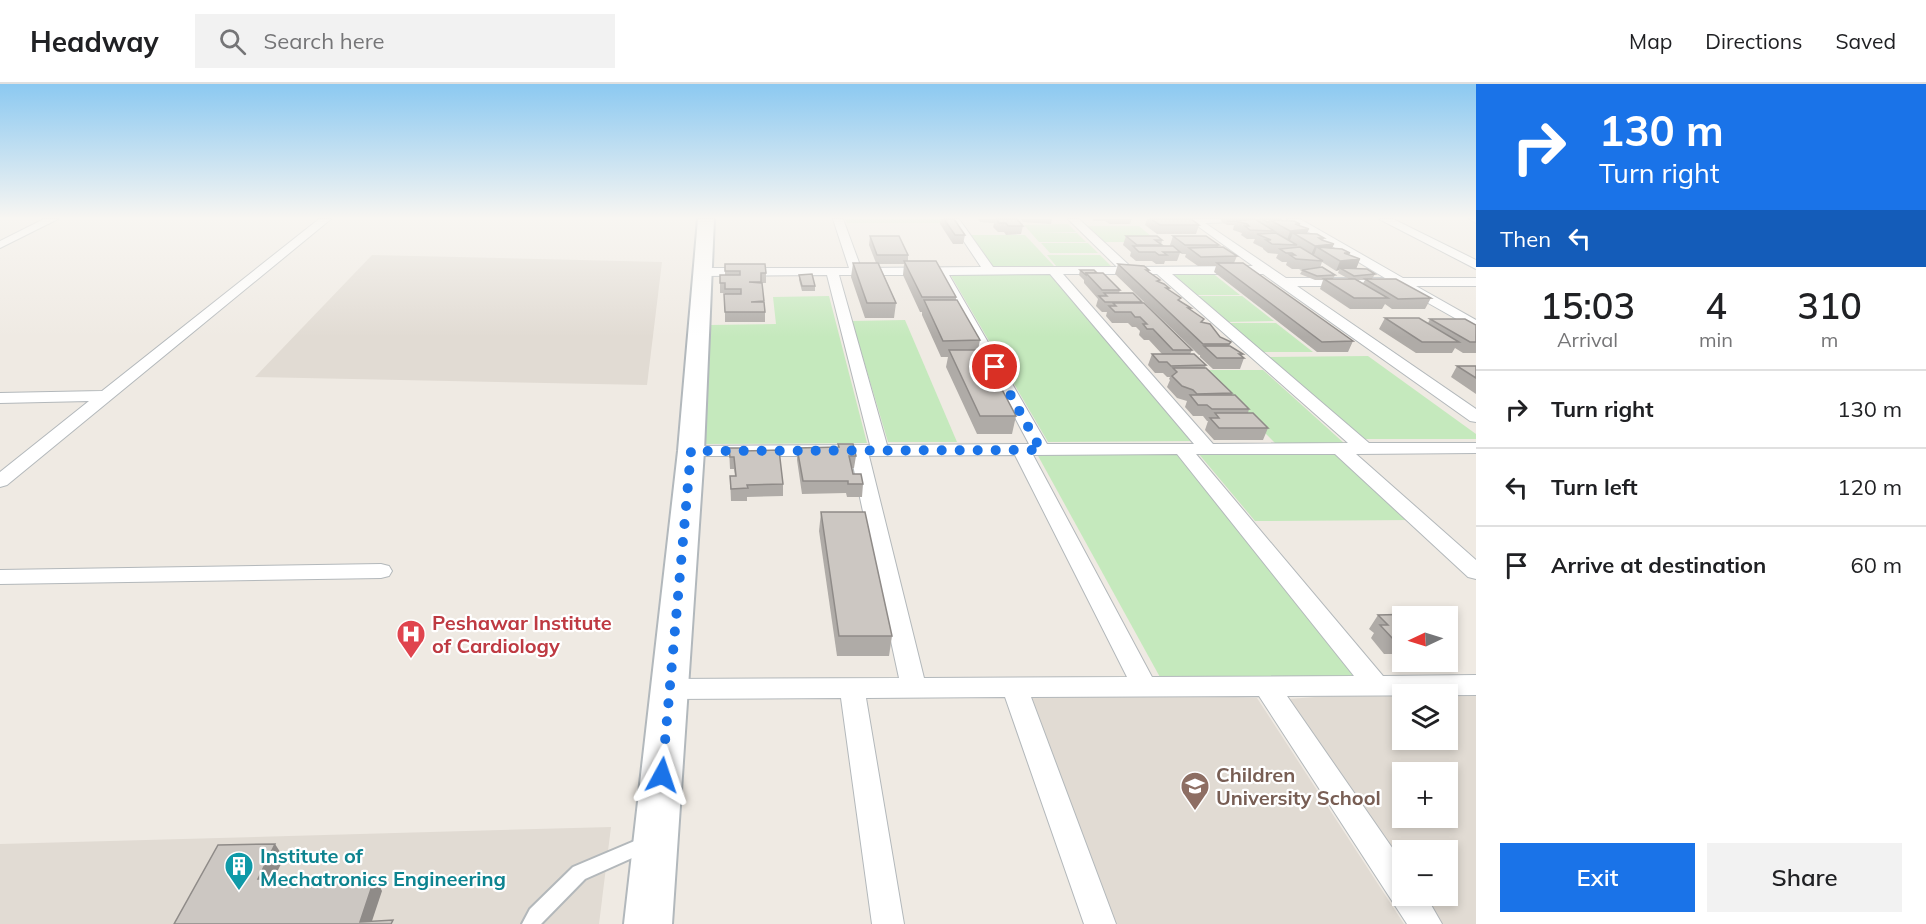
<!DOCTYPE html>
<html lang="en">
<head>
<meta charset="utf-8">
<style>
	:root { --surface:#fff; --page:#f2f2f2; --text:#202124; --muted:#757577; --line:#e0e0e0; --accent:#1a73e8 }
	body { margin:0; font-family:Mulish,sans-serif; background:var(--page); color:var(--text); height:100vh; display:flex; flex-direction:column; font-size:22px; white-space:nowrap }
	* { box-sizing:border-box; margin:0 }
	p { font-size:20px; color:var(--muted) }
	.icon { flex:none; width:33px; height:33px; fill:none; stroke:currentColor; stroke-width:2; stroke-linecap:round; stroke-linejoin:round }
	.map { position:relative; flex:1; overflow:hidden }
	.sheet { display:flex; flex-direction:column; background:var(--surface); width:450px }
	.sheet>* { flex:none }
	.hud { background:#1a73e8; color:#fff; overflow:hidden }
	.needle { width:39px; rotate:266deg }
	.tools { position:absolute; left:1392px; top:522px; display:grid; gap:12px }
	.tools a { display:grid; place-items:center; width:66px; height:66px; border-radius:0px; background:var(--surface); box-shadow:0 3px 9px #0003; font-size:30px }
	.pin { position:absolute; display:grid; place-items:center; width:51px; height:51px; color:#fff; margin:-26px; border:3px solid #fff; border-radius:50%; box-shadow:0 2px 6px #0007 }
	.me { position:absolute; width:66px; margin:-33px; rotate:5deg; stroke-linejoin:round; filter:drop-shadow(0 0 4px #0008) }
	.turn { display:flex; align-items:center; gap:21px; height:126px; padding:0 24px; font-size:27px }
	.turn .icon { width:78px; height:78px; stroke-width:2.5 }
	.turn b { display:block; font-size:42px; line-height:51px }
	.then { display:flex; align-items:center; height:57px; padding:0 24px; background:#0003; gap:12px; font-size:22px }
	.eta { display:flex; justify-content:space-evenly; align-items:center; height:102px; text-align:center }
	.eta b { font-size:36px; font-weight:600; line-height:42px }
	.primary-button { display:flex; gap:12px; margin-top:auto; padding:12px 24px }
	.primary-button a { flex:1; height:69px; border-radius:0px; background:var(--accent); color:#fff; font-size:24px; font-weight:600; line-height:69px; text-align:center }
	.primary-button a+a { background:var(--page); color:var(--text) }
	ul { padding:0; list-style:none }
	li { display:flex; align-items:center; gap:18px; height:78px; padding:0 24px; border-top:2px solid var(--line) }
	li div { flex:1 }
	li b { display:block; font-size:22px }
	li em { font-style:normal }
	header { display:flex; align-items:center; gap:36px; box-sizing:border-box; height:84px; padding:0 30px; background:var(--surface); border-bottom:2px solid var(--line) }
	header strong { font-size:28px }
	nav { display:flex; gap:33px; margin-inline-start:auto; font-size:21px }
	.search { width:420px; height:54px; background:var(--page); display:flex; align-items:center; gap:15px; box-sizing:border-box; padding:0 21px; border-radius:0px; color:var(--muted); font-size:22px }
	main { display:flex; flex:1; min-height:0 }
	.map>svg:first-child { display:block }
	.education { fill:#e1dbd3; fill-rule:evenodd }
	.green { fill:#c5e9bd }
	.lines { fill:none; stroke-linecap:round; stroke-linejoin:round }
	.lane-casing { stroke:#b3b8bb; stroke-width:4 }
	.street-casing { stroke:#b3b8bb; stroke-width:2 }
	.secondary-casing { stroke:#b2b8bc; stroke-width:4 }
	.lane { fill:#fff; fill-rule:evenodd }
	.street { fill:#fff; fill-rule:evenodd }
	.secondary { fill:#fff; fill-rule:evenodd }
	.wall { fill:#afaba7; fill-rule:evenodd }
	.shaded-wall { fill:#8f8b88 }
	.building { fill:#ccc7c2; stroke:#8f8b88; stroke-width:1.5 }
	.route { stroke:#1a73e8; stroke-width:10; stroke-dasharray:0 18 }
	.labels { text-anchor:middle; dominant-baseline:central; stroke-width:4.5; stroke-linejoin:round; paint-order:stroke }
	.near-health-label { font-size:20px; font-weight:bold; fill:#be3a42; stroke:#fff; text-anchor:start }
	.near-education-label { font-size:20px; font-weight:bold; fill:#785e54; stroke:#fff; text-anchor:start }
	.near-culture-label { font-size:20px; font-weight:bold; fill:#0d838f; stroke:#fff; text-anchor:start }
</style>
</head>
<body>
<header>
<strong>Headway</strong>
<div class="search"><svg class="icon" aria-label="search" viewBox="0 0 24 24"><circle cx="10" cy="10" r="6"/><path d="M15 15l6 6"/></svg>Search here</div>
<nav><a>Map</a><a>Directions</a><a>Saved</a></nav>
</header>
<main>
<div class="map">
<svg width="1476" height="840" viewBox="0 0 1476 840">
	<rect width="100%" height="100%" fill="#efeae3"/>
	<g class="education">
		<polygon points="372,171 662,178 647,301 255,293"/>
		<path d="M 1476,601 L 1476,840 L 1440,840 L 1419,812 L 1448,812 L 1448,766 L 1402,766 L 1402,789 L 1275,616 ZM 1402,610 L 1448,610 L 1448,656 L 1402,656 ZM 1402,688 L 1448,688 L 1448,734 L 1402,734 Z"/>
		<polygon points="1014,603 1257,614 1404,840 1100,840"/>
		<polygon points="611,743 599,840 0,840 0,760"/>
	</g>
	<g class="green">
		<polygon points="845,135 948,135 950,139 847,139"/>
		<polygon points="1068,140 1076,148 1040,149 1077,149 1086,158 1039,158 1024,141"/>
		<polygon points="1088,142 1139,142 1158,158 1104,158"/>
		<polygon points="970,151 1025,151 1054,182 993,183"/>
		<polygon points="1041,159 1088,159 1098,169 1050,169"/>
		<polygon points="1047,171 1100,171 1112,183 1057,183"/>
		<polygon points="1211,188 1240,211 1195,211 1169,189"/>
		<polygon points="950,190 1050,190 1192,357 1048,358"/>
		<polygon points="829,212 867,359 704,360 709,241 776,240 773,213"/>
		<polygon points="1196,212 1242,212 1274,237 1226,238"/>
		<polygon points="905,236 957,358 888,358 852,237"/>
		<polygon points="1228,239 1276,239 1313,268 1261,268"/>
		<polygon points="1368,272 1476,350 1476,355 1361,355 1265,273"/>
		<polygon points="1203,286 1263,286 1345,360 1276,360"/>
		<polygon points="1339,368 1413,436 1255,437 1198,369"/>
		<polygon points="1037,370 1180,370 1361,594 1161,595"/>
	</g>
	<g class="lines">
		<g class="lane-casing">
			<polygon id="lane" points="644,753 650,756 652,761 650,766 585,795 541,840 522,840 530,825 573,783"/>
		</g>
		<g class="street-casing">
			<g id="street">
				<polygon points="44,135 58,135 0,164 0,157"/>
				<polygon points="319,135 331,135 7,401 0,403 0,388 89,317 0,319 0,309 102,307"/>
				<path d="M 833,135 L 843,135 L 861,184 L 981,183 L 949,135 L 959,135 L 993,183 L 1117,183 L 1068,135 L 1079,135 L 1131,183 L 1253,182 L 1188,135 L 1239,135 L 1234,138 L 1205,139 L 1286,194 L 1385,194 L 1287,135 L 1300,135 L 1403,194 L 1476,194 L 1476,202 L 1416,202 L 1476,236 L 1476,246 L 1398,202 L 1297,202 L 1476,325 L 1476,338 L 1470,337 L 1263,190 L 1172,190 L 1369,359 L 1476,359 L 1476,369 L 1356,370 L 1476,476 L 1476,495 L 1468,493 L 1335,370 L 1196,370 L 1383,592 L 1476,591 L 1476,611 L 1287,612 L 1402,778 L 1402,812 L 1426,812 L 1442,840 L 1407,840 L 1259,612 L 1031,613 L 1116,840 L 1084,840 L 1005,613 L 866,614 L 904,840 L 872,840 L 841,614 L 669,615 L 660,612 L 656,605 L 660,598 L 669,595 L 899,594 L 851,372 L 691,372 L 685,371 L 682,367 L 685,363 L 691,362 L 870,361 L 827,191 L 702,192 L 696,188 L 702,184 L 849,184 ZM 1050,190 L 1194,360 L 1047,360 L 949,191 ZM 1063,190 L 1157,190 L 1348,359 L 1213,360 ZM 839,191 L 939,191 L 1029,360 L 887,361 ZM 1177,370 L 1354,592 L 1152,593 L 1033,371 ZM 1015,371 L 1127,593 L 924,594 L 869,372 Z"/>
				<polygon points="1379,135 1393,135 1476,176 1476,185"/>
				<polygon points="1469,135 1476,135 1476,139"/>
				<polygon points="381,480 389,482 392,487 389,492 381,494 0,500 0,486"/>
			</g>
		</g>
		<g class="secondary-casing">
			<polygon id="secondary" points="698,135 714,135 704,367 672,840 624,840 678,367"/>
		</g>
		<use href="#lane" class="lane"/>
		<use href="#street" class="street"/>
		<use href="#secondary" class="secondary"/>
	</g>
	<g class="wall">
		<polygon points="941,135 954,135 965,151 963,160 953,160 940,140"/>
		<polygon points="978,135 1017,135 1023,142 1021,150 1006,151 1004,148 998,148 993,143 994,139 980,138"/>
		<polygon points="1021,135 1052,135 1051,140 1023,138"/>
		<polygon points="1092,135 1132,135 1130,140 1110,140 1105,137 1094,137"/>
		<polygon points="1147,135 1191,135 1199,141 1196,150 1157,150 1145,141"/>
		<path d="M 1221,135 L 1279,135 L 1300,140 L 1299,142 L 1307,150 L 1324,154 L 1323,157 L 1332,164 L 1350,169 L 1349,171 L 1360,175 L 1356,185 L 1375,190 L 1372,195 L 1431,214 L 1425,225 L 1392,225 L 1385,220 L 1382,225 L 1350,225 L 1320,205 L 1323,196 L 1315,196 L 1300,190 L 1303,185 L 1292,185 L 1286,181 L 1287,178 L 1282,178 L 1276,174 L 1278,170 L 1268,169 L 1263,165 L 1263,164 L 1253,159 L 1255,155 L 1247,155 L 1241,151 L 1242,149 L 1233,146 L 1234,141 L 1227,141 L 1221,137 ZM 1322,178 L 1336,187 L 1339,186 L 1338,189 L 1349,195 L 1333,195 L 1335,191 L 1320,184 ZM 1358,196 L 1365,196 L 1363,199 Z"/>
		<polygon points="870,152 908,171 908,177 956,213 956,216 980,256 978,266 1016,332 1012,350 977,350 946,283 948,273 941,273 922,231 922,228 920,228 903,191 904,180 879,180 896,219 894,234 865,234 851,193 853,179 876,179 869,161"/>
		<polygon points="1126,152 1162,156 1161,162 1171,162 1170,161 1173,152 1219,161 1218,163 1237,172 1234,179 1353,257 1348,268 1317,268 1214,188 1216,182 1198,182 1185,173 1186,170 1182,170 1180,169 1177,177 1165,177 1164,180 1156,180 1152,177 1136,177 1130,172 1131,168 1123,161"/>
		<polygon points="725,180 766,189 766,199 761,199 762,199 765,228 765,238 725,238 725,209 720,209 720,191 725,191"/>
		<polygon points="1118,180 1149,186 1149,188 1159,198 1169,204 1168,206 1180,217 1191,224 1191,226 1203,238 1220,253 1231,258 1229,262 1243,270 1242,272 1244,274 1240,285 1213,285 1200,273 1200,271 1199,271 1115,190"/>
		<polygon points="1080,186 1097,189 1120,206 1119,209 1142,218 1142,219 1192,266 1190,270 1206,281 1205,284 1232,309 1232,311 1249,325 1248,329 1268,344 1263,356 1214,356 1205,346 1208,337 1207,337 1203,332 1193,332 1185,323 1187,317 1177,314 1167,303 1170,296 1169,295 1170,293 1167,293 1163,289 1155,289 1148,281 1152,270 1162,270 1149,256 1144,256 1139,251 1140,247 1136,243 1132,243 1128,239 1112,239 1106,232 1107,228 1102,228 1096,222 1098,215 1084,199 1084,196 1079,191"/>
		<polygon points="799,191 815,202 815,207 802,207 799,196"/>
		<polygon points="1385,234 1428,239 1430,235 1476,241 1476,269 1463,269 1455,264 1452,269 1416,269 1379,245"/>
		<polygon points="1457,282 1476,282 1476,310 1451,293"/>
		<polygon points="838,360 856,372 854,384 852,384 853,390 863,400 862,413 847,413 846,409 802,410 797,376 797,364 838,363"/>
		<polygon points="729,364 742,367 783,400 783,412 747,413 747,417 731,417 730,392 735,392 734,385 730,385"/>
		<polygon points="821,428 892,552 889,572 837,572 819,447"/>
		<polygon points="1378,531 1402,532 1402,570 1384,570 1371,554 1374,549 1369,545"/>
	</g>
	<g class="shaded-wall">
		<polygon points="1309,145 1305,154 1293,149 1290,156 1287,156 1290,147"/>
		<polygon points="1334,160 1330,169 1317,163 1314,171 1311,171 1315,162"/>
		<polygon points="1360,175 1356,185 1340,184 1339,186 1336,187 1340,177"/>
		<polygon points="275,760 284,774 267,808 258,795"/>
		<polygon points="375,793 382,807 371,840 360,838"/>
	</g>
	<g class="building">
		<polygon points="944,135 954,135 965,151 955,151"/>
		<polygon points="996,135 1017,135 1023,142 1008,142 1006,139 999,139"/>
		<polygon points="1151,135 1191,135 1199,141 1160,141"/>
		<polygon points="1226,135 1254,135 1254,136 1237,137 1228,137"/>
		<polygon points="1255,135 1274,147 1250,146 1245,142 1249,142 1247,140 1236,137"/>
		<polygon points="1262,135 1279,135 1282,136 1270,136 1269,138 1267,138"/>
		<polygon points="1270,136 1294,137 1300,140 1295,140 1309,145 1290,147"/>
		<polygon points="1276,149 1297,161 1272,160 1266,156 1271,156 1257,150"/>
		<polygon points="1293,149 1317,150 1324,154 1319,154 1322,156 1334,160 1315,162"/>
		<polygon points="870,152 899,152 908,171 877,171"/>
		<polygon points="1126,152 1157,152 1162,156 1155,156 1162,161 1137,161"/>
		<polygon points="1173,152 1206,152 1219,161 1185,161"/>
		<polygon points="1133,162 1173,162 1180,168 1163,168 1167,171 1159,171 1155,168 1139,168"/>
		<polygon points="1223,163 1237,172 1201,173 1189,164"/>
		<polygon points="1300,163 1323,177 1296,175 1290,171 1295,171 1292,169 1286,169 1280,165"/>
		<polygon points="1317,163 1342,165 1350,169 1344,169 1360,175 1340,177"/>
		<polygon points="904,177 936,177 956,213 922,213"/>
		<polygon points="853,179 878,179 896,219 867,219"/>
		<polygon points="1217,179 1243,179 1353,257 1322,258"/>
		<polygon points="725,180 765,180 766,189 761,189 761,198 749,198 762,199 764,217 751,218 764,218 765,228 725,228 724,210 741,210 741,205 725,205 725,199 720,199 720,191 740,191 740,187 725,187"/>
		<polygon points="1118,180 1144,182 1149,186 1146,186 1160,196 1157,197 1164,200 1169,204 1166,204 1181,214 1178,216 1191,224 1188,224 1204,235 1201,238 1210,240 1220,253 1231,258 1229,260 1203,260"/>
		<polygon points="1322,183 1335,191 1317,192 1302,186"/>
		<polygon points="1340,184 1367,185 1375,190 1354,192"/>
		<polygon points="1080,186 1094,186 1097,189 1086,189 1086,191"/>
		<polygon points="1086,189 1103,189 1120,206 1102,206"/>
		<polygon points="812,190 815,202 802,202 799,191"/>
		<polygon points="1324,195 1355,195 1388,214 1354,214"/>
		<polygon points="1365,195 1396,195 1431,214 1398,215"/>
		<polygon points="1104,209 1133,209 1142,218 1105,218 1099,212 1107,212"/>
		<polygon points="924,216 957,216 980,256 943,257"/>
		<polygon points="1113,219 1144,219 1192,266 1173,266 1153,245 1147,245 1143,240 1147,240 1140,233 1135,233 1131,228 1115,228 1109,222 1116,222"/>
		<polygon points="1385,234 1419,234 1459,258 1422,258"/>
		<polygon points="1430,235 1465,235 1476,241 1476,258 1470,258"/>
		<polygon points="1204,262 1230,262 1243,270 1239,270 1244,274 1217,274"/>
		<polygon points="949,266 981,266 1016,332 980,332"/>
		<polygon points="1152,270 1194,270 1206,281 1171,282 1167,278 1159,278"/>
		<polygon points="1457,282 1476,282 1476,294"/>
		<polygon points="1173,284 1206,284 1232,309 1197,310 1193,306 1182,302 1172,292 1177,288"/>
		<polygon points="1190,311 1235,311 1249,325 1212,325 1207,321 1198,321"/>
		<polygon points="1215,329 1253,329 1268,344 1219,344 1210,334 1219,334"/>
		<polygon points="838,360 853,360 856,372 849,372 853,390 861,390 863,400 848,400 848,397 803,397 797,364 839,363"/>
		<polygon points="729,364 742,364 742,367 779,366 783,400 747,401 748,404 731,405 730,392 736,392 734,373 730,373"/>
		<polygon points="821,428 865,428 892,552 839,552"/>
		<polygon points="1418,530 1420,532 1402,532 1402,556 1394,556 1380,541 1388,541 1378,531"/>
		<polygon points="275,760 258,795 375,793 360,838 393,836 391,840 174,840 218,761"/>
	</g>
	<linearGradient id="sky" x2="0" y2="1"><stop stop-color="#8cc9f1"/><stop offset="0.53" stop-color="#f8f6f2"/><stop offset="1" stop-color="#f8f6f2" stop-opacity="0"/></linearGradient>
	<rect width="1476" height="253" fill="url(#sky)"/>
	<g class="lines">
		<polyline class="route" points="662,691 691,367 1041,366 995,283"/>
	</g>
	<defs>
		<g id="hospital-pin" transform="scale(1.5)"><path d="M0 17L-7.5 6A9.5 9.5 0 1 1 7.5 6Z" fill="#e0444e" stroke="#fff"/><path d="M-5-5h3v3.5h4V-5h3V5h-3V1.5h-4V5h-3Z" fill="#fff"/></g>
		<g id="school-pin" transform="scale(1.5)"><path d="M0 17L-7.5 6A9.5 9.5 0 1 1 7.5 6Z" fill="#8d6e63" stroke="#fff"/><path d="M0-5L7-2L0 1L-7-2ZM-4 1L0 2.5L4 1V4Q0 6-4 4Z" fill="#fff"/></g>
		<g id="building-pin" transform="scale(1.5)"><path d="M0 17L-7.5 6A9.5 9.5 0 1 1 7.5 6Z" fill="#0f9aa8" stroke="#fff"/><path d="M-4-6H4V6H1V3H-1V6H-4ZM-2.5-4.3h1.7v1.8h-1.7ZM.8-4.3h1.7v1.8H.8ZM-2.5-1h1.7V.8h-1.7ZM.8-1h1.7V.8H.8Z" fill="#fff"/></g>
	</defs>
	<g fill-rule="evenodd">
		<use href="#hospital-pin" x="411" y="550"/>
		<use href="#school-pin" x="1195" y="702"/>
		<use href="#building-pin" x="239" y="782"/>
	</g>
	<g class="labels">
		<g class="near-health-label">
			<text x="432" y="538">Peshawar Institute<tspan x="432" dy="23">of Cardiology</tspan></text>
		</g>
		<g class="near-education-label">
			<text x="1216" y="690">Children<tspan x="1216" dy="23">University School</tspan></text>
		</g>
		<g class="near-culture-label">
			<text x="260" y="771">Institute of<tspan x="260" dy="23">Mechatronics Engineering</tspan></text>
		</g>
	</g>
</svg>
<div class="tools">
<a><svg class="needle" viewBox="-14 -14 28 28"><path d="M0-13l5 13h-10z" fill="#e53935"/><path d="M0 13l5-13h-10z" fill="#757577"/></svg></a>
<a><svg class="icon" aria-label="layers" viewBox="0 0 24 24"><path d="M12 4l9 5-9 5-9-5zM3 14l9 5 9-5"/></svg></a>
<a>+</a>
<a>−</a>
</div>
<div class="pin" style="left:995px;top:283px;background:#d93025"><svg class="icon" aria-label="arrive" viewBox="0 0 24 24"><path d="M6 21V4h12l-3 4 3 4H6"/></svg></div>
<svg class="me" style="left:662px;top:691px" viewBox="-20 -20 40 40"><path d="M0-17L14 15 0 8-14 15z" fill="#1a73e8" stroke="#fff" stroke-width="4"/></svg>
</div>
<section class="sheet">
<div class="hud">
<div class="turn"><svg class="icon" aria-label="right" viewBox="0 0 24 24"><path d="M7 20v-9h11M14 6l5 5-5 5"/></svg><div><b>130 m</b>Turn right</div></div>
<div class="then">Then<svg class="icon" aria-label="left" viewBox="0 0 24 24"><path d="M17 20v-9H6M10 6l-5 5 5 5"/></svg></div>
</div>
<div class="eta">
<div><b>15:03</b><p>Arrival</p></div>
<div><b>4</b><p>min</p></div>
<div><b>310</b><p>m</p></div>
</div>
<ul>
<li><svg class="icon" aria-label="right" viewBox="0 0 24 24"><path d="M7 20v-9h11M14 6l5 5-5 5"/></svg><div><b>Turn right</b></div><em>130 m</em></li>
<li><svg class="icon" aria-label="left" viewBox="0 0 24 24"><path d="M17 20v-9H6M10 6l-5 5 5 5"/></svg><div><b>Turn left</b></div><em>120 m</em></li>
<li><svg class="icon" aria-label="arrive" viewBox="0 0 24 24"><path d="M6 21V4h12l-3 4 3 4H6"/></svg><div><b>Arrive at destination</b></div><em>60 m</em></li>
</ul>
<div class="primary-button"><a>Exit</a><a>Share</a></div>
</section>
</main>
</body>
</html>
